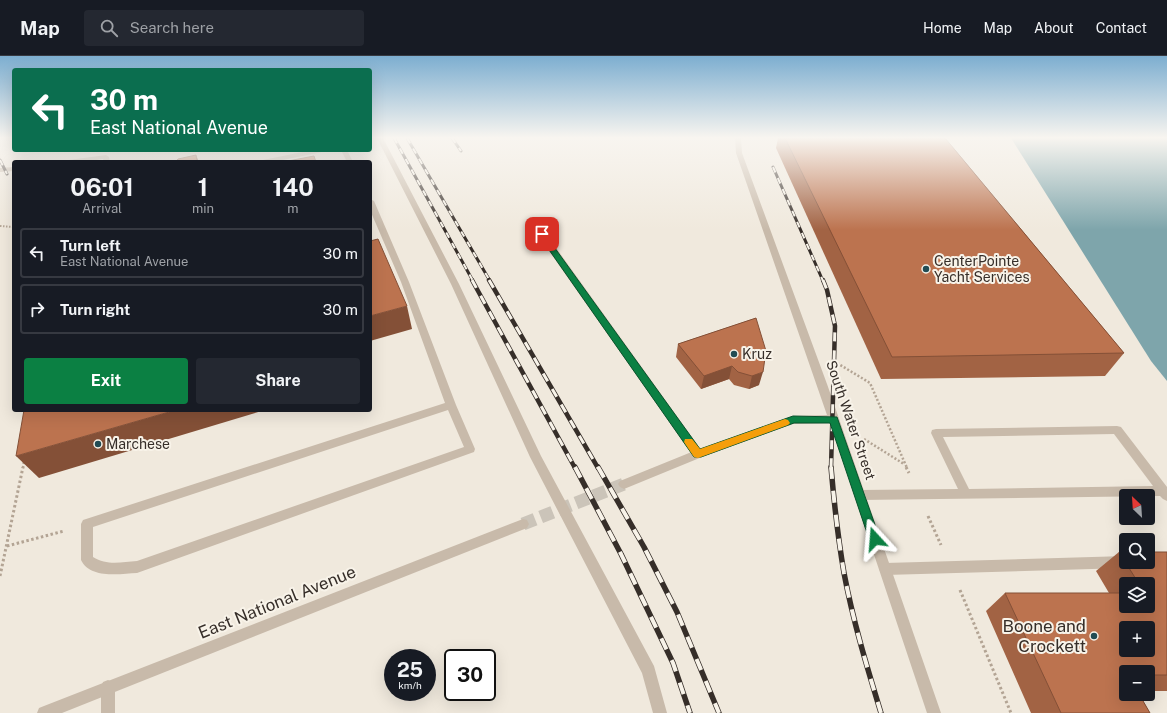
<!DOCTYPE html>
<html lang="en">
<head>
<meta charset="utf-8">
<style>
	:root { --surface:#171b24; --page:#242831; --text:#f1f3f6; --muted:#9ea1a6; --line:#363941; --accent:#0b8043 }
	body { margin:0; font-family:"Public Sans",sans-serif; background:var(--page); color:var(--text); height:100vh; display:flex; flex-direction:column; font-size:15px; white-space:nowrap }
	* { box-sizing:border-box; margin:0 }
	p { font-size:13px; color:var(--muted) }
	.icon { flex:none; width:22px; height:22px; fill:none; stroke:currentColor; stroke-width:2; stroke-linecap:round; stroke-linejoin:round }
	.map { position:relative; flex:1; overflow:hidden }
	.side { position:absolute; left:12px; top:104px; width:360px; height:252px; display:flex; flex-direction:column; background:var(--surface); border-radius:4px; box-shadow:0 4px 16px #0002 }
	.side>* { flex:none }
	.top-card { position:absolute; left:12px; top:12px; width:360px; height:84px; border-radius:4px; box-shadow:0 4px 16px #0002; background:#0b6e4f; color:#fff; overflow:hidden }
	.needle { width:26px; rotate:335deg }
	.controls { position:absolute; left:1119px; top:433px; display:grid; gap:8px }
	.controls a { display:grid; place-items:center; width:36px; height:36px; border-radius:4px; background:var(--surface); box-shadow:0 4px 16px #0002; font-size:20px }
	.speed { position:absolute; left:384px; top:593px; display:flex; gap:8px; font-size:20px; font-weight:700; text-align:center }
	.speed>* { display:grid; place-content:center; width:52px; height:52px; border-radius:50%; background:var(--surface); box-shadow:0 4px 16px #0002; line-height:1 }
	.speed small { font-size:10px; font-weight:400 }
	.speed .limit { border:2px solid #111; border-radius:6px; background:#fff; color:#111 }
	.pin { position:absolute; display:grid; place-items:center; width:34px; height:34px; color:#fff; margin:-17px; border-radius:8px; box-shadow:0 2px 6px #0006 }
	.me { position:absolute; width:44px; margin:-22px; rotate:341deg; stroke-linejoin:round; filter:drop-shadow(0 0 3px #0008) }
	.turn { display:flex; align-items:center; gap:14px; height:84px; padding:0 12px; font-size:18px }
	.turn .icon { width:52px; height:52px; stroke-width:2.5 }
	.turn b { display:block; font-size:28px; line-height:34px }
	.eta { display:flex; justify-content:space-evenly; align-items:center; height:68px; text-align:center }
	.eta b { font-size:24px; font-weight:700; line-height:28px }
	.primary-button { display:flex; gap:8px; margin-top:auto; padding:8px 12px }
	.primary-button a { flex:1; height:46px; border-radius:4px; background:var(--accent); color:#fff; font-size:16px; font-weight:700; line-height:46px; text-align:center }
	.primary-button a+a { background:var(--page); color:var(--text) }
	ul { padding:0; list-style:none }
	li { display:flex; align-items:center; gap:12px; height:50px; margin:0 8px 6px; padding:0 4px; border:2px solid var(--line); border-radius:4px }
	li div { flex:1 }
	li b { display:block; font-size:15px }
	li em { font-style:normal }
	header { display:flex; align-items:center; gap:24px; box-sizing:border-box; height:56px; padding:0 20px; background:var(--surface); border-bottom:1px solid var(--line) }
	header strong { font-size:19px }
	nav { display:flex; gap:22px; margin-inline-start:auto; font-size:14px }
	.search { width:280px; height:36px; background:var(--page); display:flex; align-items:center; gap:10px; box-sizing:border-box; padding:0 14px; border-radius:4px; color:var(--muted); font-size:15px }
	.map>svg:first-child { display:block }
	.water { fill:#7ea5ab }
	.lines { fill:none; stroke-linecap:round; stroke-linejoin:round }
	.minor-tunnel { stroke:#cbc4b9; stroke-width:13; stroke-dasharray:13 6; stroke-linecap:butt }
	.path-far2 { stroke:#b3a494; stroke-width:2; stroke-dasharray:1.5 1.5; stroke-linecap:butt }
	.path-far1 { stroke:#b3a494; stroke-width:2.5; stroke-dasharray:2 2; stroke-linecap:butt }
	.path { stroke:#b3a494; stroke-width:3; stroke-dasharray:2.5 2.5; stroke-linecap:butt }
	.service { fill:#c8baaa; fill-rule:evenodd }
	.minor { fill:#c8baaa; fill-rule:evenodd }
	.rail-far2-casing { stroke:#362e29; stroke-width:3 }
	.rail-far1-casing { stroke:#362e29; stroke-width:4.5 }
	.rail-casing { stroke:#362e29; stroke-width:5.5 }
	.rail-far2 { stroke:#f8f3e9; stroke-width:2; stroke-dasharray:6; stroke-linecap:butt }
	.rail-far1 { stroke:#f8f3e9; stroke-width:3; stroke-dasharray:9; stroke-linecap:butt }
	.rail { stroke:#f8f3e9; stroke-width:4; stroke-dasharray:12; stroke-linecap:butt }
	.wall { fill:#a26344; fill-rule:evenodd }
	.shaded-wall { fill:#845037 }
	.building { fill:#bc734f; stroke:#845037; fill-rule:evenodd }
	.route { fill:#0b8043; stroke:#07532c }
	.slow { fill:#f59e0b }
	.poi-dot { fill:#224c54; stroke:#f8f3e9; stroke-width:1.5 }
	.labels { text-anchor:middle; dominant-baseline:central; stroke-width:4; stroke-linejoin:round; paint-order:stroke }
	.poi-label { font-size:14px; fill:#362e29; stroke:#f8f3e9; text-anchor:start }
	.street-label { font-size:14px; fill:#362e29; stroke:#f8f3e9 }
	.near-street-label { font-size:17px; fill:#362e29; stroke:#f8f3e9 }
	.near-poi-label { font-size:17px; fill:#362e29; stroke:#f8f3e9; text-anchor:end }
</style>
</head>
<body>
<header>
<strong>Map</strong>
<div class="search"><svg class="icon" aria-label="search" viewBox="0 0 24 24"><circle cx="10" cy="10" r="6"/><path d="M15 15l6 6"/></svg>Search here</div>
<nav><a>Home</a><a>Map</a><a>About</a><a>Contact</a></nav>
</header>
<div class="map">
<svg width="1167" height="657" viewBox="0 0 1167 657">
	<rect width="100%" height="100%" fill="#f0e9dd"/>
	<polygon class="water" points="1011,82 1167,82 1167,325 1151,305"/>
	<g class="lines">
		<polyline class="minor-tunnel" points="523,468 624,428"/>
		<polyline class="path-far2" points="0,170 14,171"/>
		<g class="path-far1">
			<polyline points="837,307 870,327 907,412"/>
			<polyline points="864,383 904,408"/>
			<polyline points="23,412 24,405"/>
		</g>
		<g class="path">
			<polyline points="906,411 909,417"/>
			<polyline points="928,460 941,489"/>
			<polyline points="7,490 64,475"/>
			<polyline points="0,520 23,411"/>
			<polyline points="960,534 1011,657"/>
		</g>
		<g class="service">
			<polygon points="377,82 383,82 459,228 541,400 654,610 667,657 653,657 642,617 530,401 451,228"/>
			<polygon points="312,94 325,94 322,96 273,106 260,106 263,104"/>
			<polygon points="341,94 347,94 353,106 347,106"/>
			<polygon points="106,99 109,101 110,106 104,106 103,103 84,106 66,106 69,104"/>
			<polygon points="14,111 14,115 0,116 0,112"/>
			<path d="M 370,143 L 374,145 L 409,226 L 456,349 L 475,393 L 474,396 L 137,517 C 120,518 90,523 81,504 L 81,468 L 83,464 L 445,347 L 401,226 L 370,154 ZM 448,354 L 464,391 L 137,505 C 122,506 107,510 93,501 L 93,471 Z"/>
			<polygon points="530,164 536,164 702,395 703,398 702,401 698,402 694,401 530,168"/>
			<path d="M 1117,370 L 1121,371 L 1167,431 L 1167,445 L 1163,443 L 1160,440 L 860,444 L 856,442 L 854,439 L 856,436 L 860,434 L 958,433 L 931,377 L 932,374 L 936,373 ZM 1114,378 L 1153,430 L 969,433 L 943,381 Z"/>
			<polygon points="1126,500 1126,506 1132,506 1130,510 1126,512 885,519 881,517 879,513 881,509 885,507"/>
			<polygon points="108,624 113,626 115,631 115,657 101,657 101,631 103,626"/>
		</g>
		<g class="minor">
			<polygon points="735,82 741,82 742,97 827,328 941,657 927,657 830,367 793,368 702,401 624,433 620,431 618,428 620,425 694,395 793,360 827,359 736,97"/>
			<polygon points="523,463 527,464 529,468 527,472 62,657 37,657 39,652 44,650"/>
		</g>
		<g class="rail-far2-casing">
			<g id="rail-far2">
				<polyline points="394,82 473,225"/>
				<polyline points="407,82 490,225"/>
				<polyline points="452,82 461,95"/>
				<polyline points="0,104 7,118"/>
				<polyline points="773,111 823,225"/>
			</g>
		</g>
		<g class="rail-far1-casing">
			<g id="rail-far1">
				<polyline points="472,224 575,412"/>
				<polyline points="489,224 598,412"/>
				<polyline points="823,224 827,234 835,270 831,412"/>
			</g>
		</g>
		<g class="rail-casing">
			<g id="rail">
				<polyline points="575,411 621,498 673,607 690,657"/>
				<polyline points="598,411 644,491 677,556 719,657"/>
				<path d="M 831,411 C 834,446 838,482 844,517 C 853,565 867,611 881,657"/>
			</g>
		</g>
		<use href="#rail-far2" class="rail-far2"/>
		<use href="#rail-far1" class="rail-far1"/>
		<use href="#rail" class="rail"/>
	</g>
	<g class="wall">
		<polygon points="778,82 945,82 1124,297 1105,320 881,323 776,92"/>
		<polygon points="756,262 759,329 749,333 734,329 729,323 701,333 676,301 678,288"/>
		<path d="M 1119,496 L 1167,496 L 1167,635 L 1148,635 L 1148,616 L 1126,616 L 1150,657 L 1031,657 L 986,555 L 1005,537 L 1109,537 L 1096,515 ZM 1126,528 L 1148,528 L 1148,550 L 1126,550 Z"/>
	</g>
	<g class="shaded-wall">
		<polygon points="196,99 199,106 197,106"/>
		<polygon points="407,250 412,273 370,285 370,260"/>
		<polygon points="732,310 729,323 701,333 704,320"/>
		<polygon points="763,316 759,329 749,333 752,320"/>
		<polygon points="176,354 265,354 39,422 16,400"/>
	</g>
	<g class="building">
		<polygon points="785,82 945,82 1124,297 892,301"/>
		<polygon points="196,99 197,106 175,106 178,103"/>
		<polygon points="314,100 316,106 283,106"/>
		<polygon points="378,183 407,250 370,260 370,185"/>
		<polygon points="756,262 766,295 763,316 752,320 738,316 732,310 704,320 678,288"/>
		<polygon points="24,354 176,354 16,400"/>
		<path d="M 1119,496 L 1126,496 L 1126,506 L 1148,506 L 1148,496 L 1167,496 L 1167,619 L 1148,619 L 1148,616 L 1126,616 L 1126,638 L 1139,638 L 1150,657 L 1061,657 L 1005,537 L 1126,537 L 1126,550 L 1148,550 L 1148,528 L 1139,528 ZM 1126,572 L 1148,572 L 1148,594 L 1126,594 Z"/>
	</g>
	<linearGradient id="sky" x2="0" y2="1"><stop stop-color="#7daed0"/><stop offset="0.47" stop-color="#f8f5f0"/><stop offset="1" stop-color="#f8f5f0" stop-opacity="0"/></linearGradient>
	<rect width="1167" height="174" fill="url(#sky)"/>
	<polygon class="route" points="542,176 544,177 700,393 793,360 837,361 880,483 879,487 875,488 871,487 869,483 830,367 794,367 701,401 694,401 538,178"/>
	<polygon class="slow" points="785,363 788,364 790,367 788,369 698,402 694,401 684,386 685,383 692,383 700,393"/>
	<g class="poi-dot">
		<circle cx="926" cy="213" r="4"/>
		<circle cx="734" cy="298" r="4"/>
		<circle cx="98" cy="388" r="4"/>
		<circle cx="1094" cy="580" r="4"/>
	</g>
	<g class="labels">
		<g class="poi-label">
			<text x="934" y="205">CenterPointe<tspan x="934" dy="16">Yacht Services</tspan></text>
			<text x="742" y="298">Kruz</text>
			<text x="106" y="388">Marchese</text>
		</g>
		<g class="street-label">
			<text transform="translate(851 364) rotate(71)">South Water Street</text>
		</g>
		<g class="near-street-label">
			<text transform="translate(277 546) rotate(-22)">East National Avenue</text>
		</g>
		<g class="near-poi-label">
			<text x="1086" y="570">Boone and<tspan x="1086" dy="20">Crockett</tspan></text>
		</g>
	</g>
</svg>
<div class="controls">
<a><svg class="needle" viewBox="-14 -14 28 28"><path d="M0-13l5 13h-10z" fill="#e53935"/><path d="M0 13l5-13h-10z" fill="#9ea1a6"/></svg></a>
<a><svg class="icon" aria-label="search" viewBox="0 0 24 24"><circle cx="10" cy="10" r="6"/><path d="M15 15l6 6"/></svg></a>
<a><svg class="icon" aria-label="layers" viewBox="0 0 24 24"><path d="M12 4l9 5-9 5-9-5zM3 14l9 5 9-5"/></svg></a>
<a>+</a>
<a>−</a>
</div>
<div class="speed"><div>25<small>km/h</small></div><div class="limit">30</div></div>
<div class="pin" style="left:542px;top:178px;background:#d93025"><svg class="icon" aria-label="arrive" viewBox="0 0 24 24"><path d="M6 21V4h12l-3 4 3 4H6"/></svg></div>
<svg class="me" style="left:875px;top:483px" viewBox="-20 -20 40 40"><path d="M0-17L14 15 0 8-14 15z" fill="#0b8043" stroke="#fff" stroke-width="4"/></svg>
<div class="top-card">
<div class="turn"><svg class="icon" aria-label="left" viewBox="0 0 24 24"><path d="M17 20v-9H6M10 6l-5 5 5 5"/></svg><div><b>30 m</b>East National Avenue</div></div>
</div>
<section class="side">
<div class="eta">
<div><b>06:01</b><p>Arrival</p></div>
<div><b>1</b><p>min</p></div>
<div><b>140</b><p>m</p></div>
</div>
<ul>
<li><svg class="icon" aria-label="left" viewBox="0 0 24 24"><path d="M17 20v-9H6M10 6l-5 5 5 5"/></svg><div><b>Turn left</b><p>East National Avenue</p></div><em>30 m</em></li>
<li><svg class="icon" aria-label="right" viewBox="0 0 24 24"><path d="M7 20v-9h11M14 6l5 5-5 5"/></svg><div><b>Turn right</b></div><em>30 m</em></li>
</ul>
<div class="primary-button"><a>Exit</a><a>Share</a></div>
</section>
</div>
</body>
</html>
